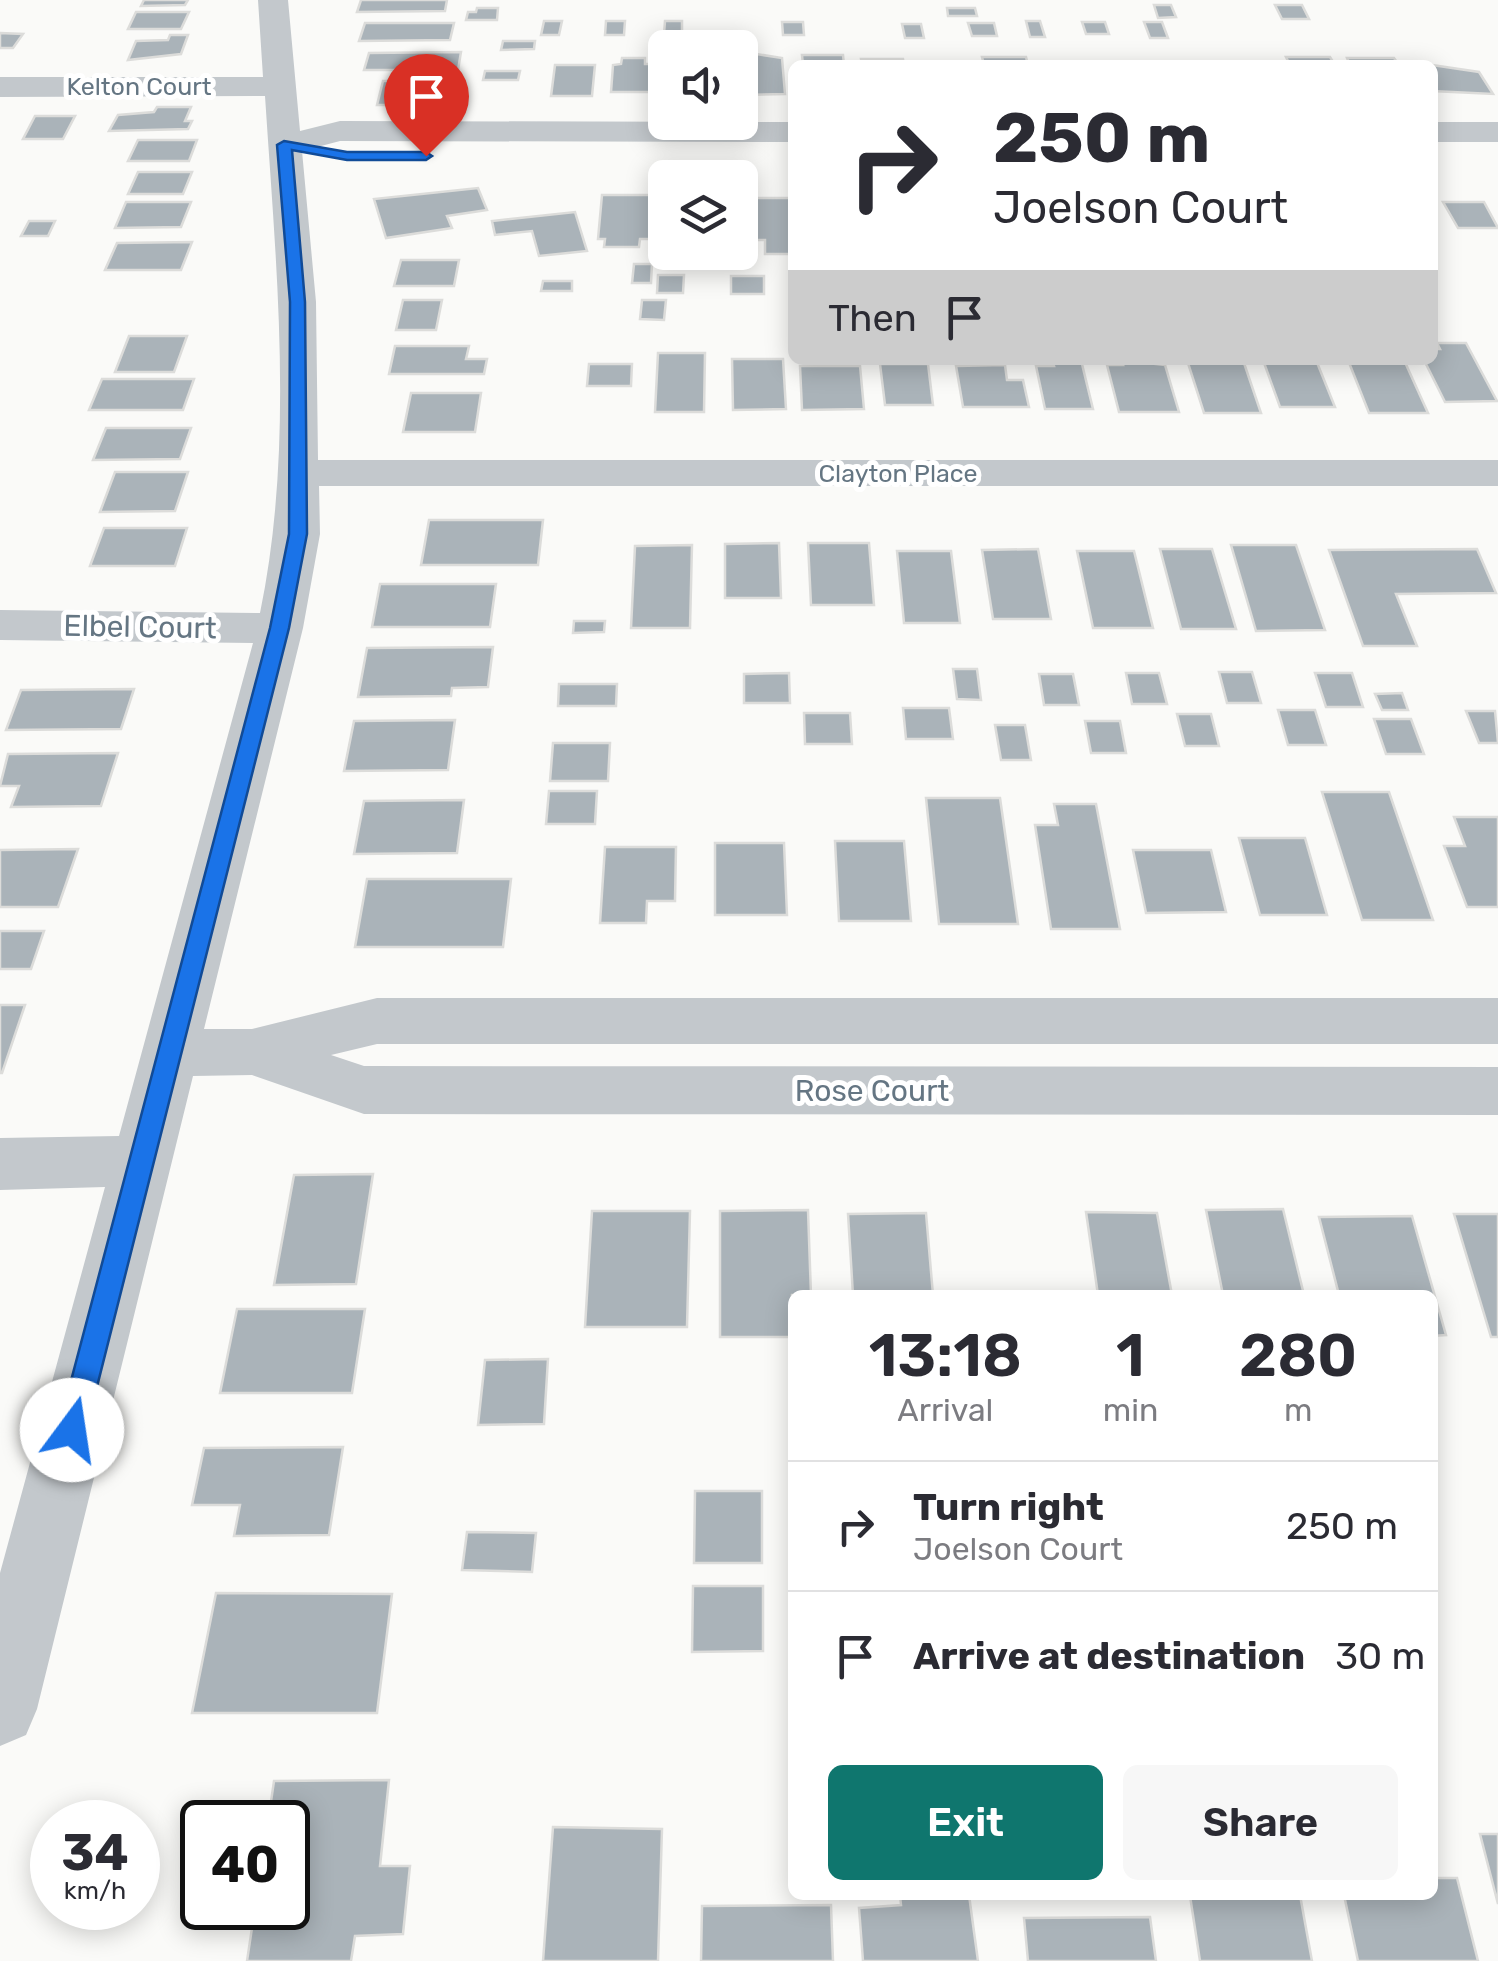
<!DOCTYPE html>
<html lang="en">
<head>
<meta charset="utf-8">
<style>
	:root { --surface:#fff; --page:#f7f7f7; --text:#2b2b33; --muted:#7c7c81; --line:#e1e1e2; --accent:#0f766e }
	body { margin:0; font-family:Rubik,sans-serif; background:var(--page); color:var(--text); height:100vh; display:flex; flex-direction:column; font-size:38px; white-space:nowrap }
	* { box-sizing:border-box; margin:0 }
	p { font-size:32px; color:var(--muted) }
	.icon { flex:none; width:55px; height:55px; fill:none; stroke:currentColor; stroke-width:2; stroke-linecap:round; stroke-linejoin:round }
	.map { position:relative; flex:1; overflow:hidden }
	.details { position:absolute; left:788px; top:1290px; width:650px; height:610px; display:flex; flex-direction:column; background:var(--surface); border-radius:15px; box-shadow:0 5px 25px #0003 }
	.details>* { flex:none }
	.guide { position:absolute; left:788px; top:60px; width:650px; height:305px; border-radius:15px; box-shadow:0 5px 25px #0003; background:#fff; color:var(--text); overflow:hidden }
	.fabs { position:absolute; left:648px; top:30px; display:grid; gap:20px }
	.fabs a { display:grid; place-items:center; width:110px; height:110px; border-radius:15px; background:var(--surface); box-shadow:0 5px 25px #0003; font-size:50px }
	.speed { position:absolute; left:30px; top:1800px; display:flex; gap:20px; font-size:50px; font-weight:700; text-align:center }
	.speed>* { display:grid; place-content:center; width:130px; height:130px; border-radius:50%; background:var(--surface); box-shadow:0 5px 25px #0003; line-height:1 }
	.speed small { font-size:25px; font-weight:400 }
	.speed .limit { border:5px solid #111; border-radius:15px; background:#fff; color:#111 }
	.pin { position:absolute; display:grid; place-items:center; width:85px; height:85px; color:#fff; margin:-102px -42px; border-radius:50% 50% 50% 0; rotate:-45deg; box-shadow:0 0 10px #0007 }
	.pin .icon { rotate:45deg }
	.me { position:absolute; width:110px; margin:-55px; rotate:14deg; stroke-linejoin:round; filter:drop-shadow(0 0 8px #0008) }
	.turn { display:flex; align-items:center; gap:35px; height:210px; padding:0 40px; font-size:45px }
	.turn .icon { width:130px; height:130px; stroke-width:2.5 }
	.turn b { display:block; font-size:70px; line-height:85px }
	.then { display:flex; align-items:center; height:95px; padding:0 40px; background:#0003; gap:20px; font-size:38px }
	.eta { display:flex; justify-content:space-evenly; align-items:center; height:170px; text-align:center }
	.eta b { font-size:60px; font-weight:600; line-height:70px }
	.primary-button { display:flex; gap:20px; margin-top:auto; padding:20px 40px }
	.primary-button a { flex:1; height:115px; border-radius:15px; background:var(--accent); color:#fff; font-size:40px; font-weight:600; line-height:115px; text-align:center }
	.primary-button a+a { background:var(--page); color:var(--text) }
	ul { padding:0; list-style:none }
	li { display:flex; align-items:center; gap:30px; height:130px; padding:0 40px; border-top:2px solid var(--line) }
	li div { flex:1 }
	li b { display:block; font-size:38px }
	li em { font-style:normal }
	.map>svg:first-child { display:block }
	.building { fill:#aab3b9; stroke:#dcdcda; stroke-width:2.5 }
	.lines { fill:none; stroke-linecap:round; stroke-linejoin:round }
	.minor { fill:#c3c8cc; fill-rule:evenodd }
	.route { fill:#1a73e8; stroke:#114b97; stroke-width:2.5 }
	.labels { text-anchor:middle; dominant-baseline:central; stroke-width:10; stroke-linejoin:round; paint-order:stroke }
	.far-street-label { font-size:25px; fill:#657683; stroke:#fff }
	.street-label { font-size:30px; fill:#657683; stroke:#fff }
</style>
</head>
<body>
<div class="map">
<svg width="1498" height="1961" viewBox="0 0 1498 1961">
	<rect width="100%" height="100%" fill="#fafaf8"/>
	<g class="building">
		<polygon points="144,0 188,0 185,5 141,6"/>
		<polygon points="361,0 447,0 445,11 357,12"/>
		<polygon points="1154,5 1171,5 1176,17 1158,18"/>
		<polygon points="1275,5 1302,5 1309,19 1282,19"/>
		<polygon points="477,8 498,8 497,20 466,20 468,12 476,12"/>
		<polygon points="947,8 975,8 977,16 948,16"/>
		<polygon points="136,12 189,12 181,29 128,29"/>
		<polygon points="544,21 562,21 559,35 541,35"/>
		<polygon points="606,21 625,21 624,35 605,35"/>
		<polygon points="665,21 682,21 682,34 664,34"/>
		<polygon points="1026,21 1040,21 1045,37 1030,37"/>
		<polygon points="782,22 803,22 804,35 783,35"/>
		<polygon points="1082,22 1105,22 1109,34 1086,34"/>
		<polygon points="1144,22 1162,22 1168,38 1150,38"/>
		<polygon points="365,23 454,23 450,40 359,41"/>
		<polygon points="968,23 994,23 997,36 972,36"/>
		<polygon points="902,24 921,24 924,38 905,38"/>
		<polygon points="0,33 23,34 13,48 0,48"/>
		<polygon points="170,35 188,35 181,54 128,60 136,41 168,40"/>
		<polygon points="503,41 535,41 534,49 501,50"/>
		<polygon points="461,52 458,70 364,70 369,53"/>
		<polygon points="750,53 782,58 785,94 740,95 740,58 750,58"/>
		<polygon points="802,55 843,55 844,65 803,65"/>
		<polygon points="982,57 1026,57 1028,65 984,65"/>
		<polygon points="1286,57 1330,57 1335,65 1290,65"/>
		<polygon points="622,58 645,58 645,64 658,64 657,92 611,92 613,65 621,64"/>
		<polygon points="1347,58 1394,58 1399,65 1350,65"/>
		<polygon points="861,59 903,59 904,65 862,65"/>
		<polygon points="555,65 595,65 592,96 551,96"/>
		<polygon points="1432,65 1479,72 1493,94 1432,91"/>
		<polygon points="485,71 520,71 518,80 483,80"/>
		<polygon points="383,81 462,81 457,105 377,105"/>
		<polygon points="157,107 191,107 185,121 192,121 188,129 109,131 118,115 154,112"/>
		<polygon points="35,116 75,116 63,139 23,139"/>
		<polygon points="138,140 197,140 189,161 128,161"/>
		<polygon points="138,172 192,172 183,194 128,194"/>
		<polygon points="478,188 487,210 447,216 452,228 386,238 374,199"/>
		<polygon points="602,195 654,195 652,239 640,239 639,247 604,247 605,239 598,239"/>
		<polygon points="740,198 791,198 792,254 765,254 765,240 740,240"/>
		<polygon points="126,202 191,202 181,227 115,228"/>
		<polygon points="1443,202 1484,202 1498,228 1458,228"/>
		<polygon points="575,212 587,251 539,256 532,231 495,235 492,221"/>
		<polygon points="29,221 55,221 48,236 21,236"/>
		<polygon points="192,242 181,270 105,270 117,243"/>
		<polygon points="401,260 459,260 454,286 394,286"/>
		<polygon points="634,264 652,264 651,283 632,283"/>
		<polygon points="658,275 684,275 683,293 657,293"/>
		<rect x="731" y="276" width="33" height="18"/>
		<polygon points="543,281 572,281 572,291 541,291"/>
		<polygon points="403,300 442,300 436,330 396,330"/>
		<polygon points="642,300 666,300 664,320 640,319"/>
		<polygon points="129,336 187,336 174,372 115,372"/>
		<polygon points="1437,343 1466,343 1497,401 1445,402 1424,360 1432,360 1432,349 1440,349"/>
		<polygon points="395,346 469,346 466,359 487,359 484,374 389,374"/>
		<polygon points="658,353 705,353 704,412 655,412"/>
		<polygon points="732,359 783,359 786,409 733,410"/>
		<polygon points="1052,360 1081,360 1093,409 1045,409 1036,366 1054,366"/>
		<polygon points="1121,360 1165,365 1179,412 1119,412 1107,365 1123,365"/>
		<polygon points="1187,360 1243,360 1261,413 1204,413"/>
		<polygon points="1263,360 1316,360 1335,407 1280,407"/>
		<polygon points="1348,360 1404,360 1428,413 1369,413"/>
		<polygon points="589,364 632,364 631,386 587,386"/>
		<polygon points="880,364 928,364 933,405 885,405"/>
		<polygon points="1005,365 1007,380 1023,380 1029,407 963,407 956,366"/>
		<polygon points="800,366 860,366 864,409 802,410"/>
		<polygon points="102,379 194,379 183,410 89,410"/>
		<polygon points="411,393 481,393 475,432 403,432"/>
		<polygon points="106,428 191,428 180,459 93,460"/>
		<polygon points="115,472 188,472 175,511 100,512"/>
		<polygon points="429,520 543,520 538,565 421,565"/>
		<polygon points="104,528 187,528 175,566 90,566"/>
		<polygon points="779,543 781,598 725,598 725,544"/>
		<polygon points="808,543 869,543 874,605 811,605"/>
		<polygon points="692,545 690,628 631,628 635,546"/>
		<polygon points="1231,545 1296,545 1325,630 1256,631"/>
		<polygon points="1038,549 1051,619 993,619 982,550"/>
		<polygon points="1160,549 1212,549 1236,629 1181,629"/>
		<polygon points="1477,549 1496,593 1396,594 1417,646 1363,646 1329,550"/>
		<polygon points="897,551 951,551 960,623 904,623"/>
		<polygon points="1077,551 1134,551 1153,628 1093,628"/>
		<polygon points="380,584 496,584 490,627 372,627"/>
		<polygon points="574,621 605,621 604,632 573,633"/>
		<polygon points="493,647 488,687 452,688 451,696 358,697 367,648"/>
		<polygon points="953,669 977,669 981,700 957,699"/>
		<polygon points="1219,672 1252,672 1261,703 1227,703"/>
		<polygon points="789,673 790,703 744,703 744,674"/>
		<polygon points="1126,673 1159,673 1167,704 1132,704"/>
		<polygon points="1315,673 1352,673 1363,707 1326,707"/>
		<polygon points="1039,674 1073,674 1079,705 1044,705"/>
		<polygon points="559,684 617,684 616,706 558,706"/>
		<polygon points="134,689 121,729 6,730 21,690"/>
		<polygon points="1402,693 1408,710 1382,710 1375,694"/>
		<polygon points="903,708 949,708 953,739 906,739"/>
		<polygon points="1278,710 1315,710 1326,745 1288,745"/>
		<polygon points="1466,711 1495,711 1498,743 1479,743"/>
		<polygon points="804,713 850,713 852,744 805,744"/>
		<polygon points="1177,714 1211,714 1219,746 1185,746"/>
		<polygon points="1374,719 1411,719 1424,754 1386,754"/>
		<polygon points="455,720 448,770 344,771 354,721"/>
		<polygon points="1085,721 1120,721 1126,753 1091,753"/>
		<polygon points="995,725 1025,725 1031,760 1001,760"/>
		<polygon points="553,743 610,743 608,781 550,781"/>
		<polygon points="118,753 101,806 11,807 19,786 0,786 8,754"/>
		<polygon points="549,791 597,791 595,824 546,824"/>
		<polygon points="1322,792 1389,792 1433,920 1362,920"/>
		<polygon points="926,798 1000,798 1018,924 939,924"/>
		<polygon points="464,800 457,853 354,854 364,801"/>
		<polygon points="1054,804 1096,804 1120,929 1051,929 1035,825 1058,825"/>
		<polygon points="1454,817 1498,817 1498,907 1467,907 1444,846 1465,846"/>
		<polygon points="1239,838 1305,838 1327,915 1260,915"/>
		<polygon points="835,841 904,841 911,921 839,921"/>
		<polygon points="715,843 784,843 787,915 715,915"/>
		<polygon points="605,847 676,847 675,901 647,901 646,923 600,923"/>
		<polygon points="78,849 58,907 0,907 0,850"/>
		<polygon points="1133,850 1211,850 1226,912 1146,913"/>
		<polygon points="367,879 511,879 503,947 355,947"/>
		<polygon points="0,931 44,931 31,969 0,969"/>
		<polygon points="0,1005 25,1005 2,1073 0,1073"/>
		<polygon points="373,1174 356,1284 274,1285 294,1175"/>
		<polygon points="1283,1209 1304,1295 1223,1295 1206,1210"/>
		<polygon points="808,1210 811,1295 792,1295 792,1337 720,1337 720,1211"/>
		<polygon points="592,1211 690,1211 687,1327 585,1327"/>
		<polygon points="1086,1212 1157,1213 1172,1295 1098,1295"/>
		<polygon points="926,1213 933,1295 853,1295 848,1214"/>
		<polygon points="1454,1214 1498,1214 1498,1337 1491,1337"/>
		<polygon points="1412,1216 1446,1335 1432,1336 1432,1295 1339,1295 1319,1217"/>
		<polygon points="237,1309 365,1309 352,1393 220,1393"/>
		<polygon points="548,1359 544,1424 478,1425 485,1360"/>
		<polygon points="343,1447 329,1535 234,1536 240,1505 192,1505 204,1448"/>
		<polygon points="695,1491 762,1491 762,1563 694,1563"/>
		<polygon points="467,1532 536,1533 532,1572 462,1570"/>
		<polygon points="693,1586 763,1586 763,1651 692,1652"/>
		<polygon points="216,1593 392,1594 377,1713 192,1713"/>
		<polygon points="389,1780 380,1866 410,1866 403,1934 355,1936 351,1961 247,1961 255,1908 288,1908 288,1822 268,1822 274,1781"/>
		<polygon points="553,1827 662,1829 658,1961 543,1961"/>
		<polygon points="1480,1834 1498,1834 1498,1904"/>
		<polygon points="1432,1878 1457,1878 1478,1961 1358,1961 1344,1895 1432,1895"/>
		<polygon points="900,1895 969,1895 978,1961 863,1961 859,1908 901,1905"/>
		<polygon points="1300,1895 1312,1961 1200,1961 1190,1896"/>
		<polygon points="831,1905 833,1961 701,1961 702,1906"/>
		<polygon points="1150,1917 1156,1961 1028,1961 1024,1918"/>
	</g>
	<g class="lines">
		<g class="minor">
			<path d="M 258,0 L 288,0 L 300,131 L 340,121 L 792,122 L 792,142 L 340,141 L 302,151 L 316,302 L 318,460 L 1498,460 L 1498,486 L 319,486 L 320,534 L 303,628 L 204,1029 L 252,1029 L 377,998 L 1498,998 L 1498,1044 L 377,1044 L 331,1055 L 364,1066 L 1498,1067 L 1498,1115 L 364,1114 L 252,1075 L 193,1076 L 37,1709 L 26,1735 L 0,1746 L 0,1573 L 105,1187 L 0,1190 L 0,1138 L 119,1136 L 253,643 L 0,640 L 0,610 L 260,613 C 295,444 276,266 265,96 L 0,97 L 0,77 L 263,77 Z"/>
			<rect x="1432" y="122" width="66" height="20"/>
		</g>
	</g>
	<polygon class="route" points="284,141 347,152 426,152 432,156 426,160 347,160 292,150 305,302 307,534 289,628 86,1430 82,1440 72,1444 62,1440 58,1430 270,628 289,534 290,302 277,145"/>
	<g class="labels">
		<g class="far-street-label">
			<text x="139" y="86">Kelton Court</text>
			<text x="898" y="473">Clayton Place</text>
		</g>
		<g class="street-label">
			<text transform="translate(140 627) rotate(1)">Elbel Court</text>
			<text x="872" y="1091">Rose Court</text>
		</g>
	</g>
</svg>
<div class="fabs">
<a><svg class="icon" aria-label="sound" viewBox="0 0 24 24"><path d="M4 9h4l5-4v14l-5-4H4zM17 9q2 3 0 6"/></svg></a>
<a><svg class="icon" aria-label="layers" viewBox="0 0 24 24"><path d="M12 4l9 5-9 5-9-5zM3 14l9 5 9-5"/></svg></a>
</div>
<div class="speed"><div>34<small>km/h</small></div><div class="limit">40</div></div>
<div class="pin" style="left:426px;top:156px;background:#d93025"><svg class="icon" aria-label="arrive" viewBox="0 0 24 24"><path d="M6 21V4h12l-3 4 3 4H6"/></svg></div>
<svg class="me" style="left:72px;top:1430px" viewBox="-20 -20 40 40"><circle r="19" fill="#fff"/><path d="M0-13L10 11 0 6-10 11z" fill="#1a73e8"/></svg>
<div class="guide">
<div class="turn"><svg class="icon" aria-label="right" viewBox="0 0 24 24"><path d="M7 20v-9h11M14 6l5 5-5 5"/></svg><div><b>250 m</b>Joelson Court</div></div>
<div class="then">Then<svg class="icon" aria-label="arrive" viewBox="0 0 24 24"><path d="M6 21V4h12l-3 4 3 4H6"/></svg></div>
</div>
<section class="details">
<div class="eta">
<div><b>13:18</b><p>Arrival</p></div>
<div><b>1</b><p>min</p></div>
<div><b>280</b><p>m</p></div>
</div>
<ul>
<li><svg class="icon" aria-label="right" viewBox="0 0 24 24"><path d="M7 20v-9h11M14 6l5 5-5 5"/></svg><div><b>Turn right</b><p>Joelson Court</p></div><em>250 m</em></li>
<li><svg class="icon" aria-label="arrive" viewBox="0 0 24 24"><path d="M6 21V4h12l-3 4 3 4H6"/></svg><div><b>Arrive at destination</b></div><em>30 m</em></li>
</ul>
<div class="primary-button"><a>Exit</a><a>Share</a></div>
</section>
</div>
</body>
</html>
